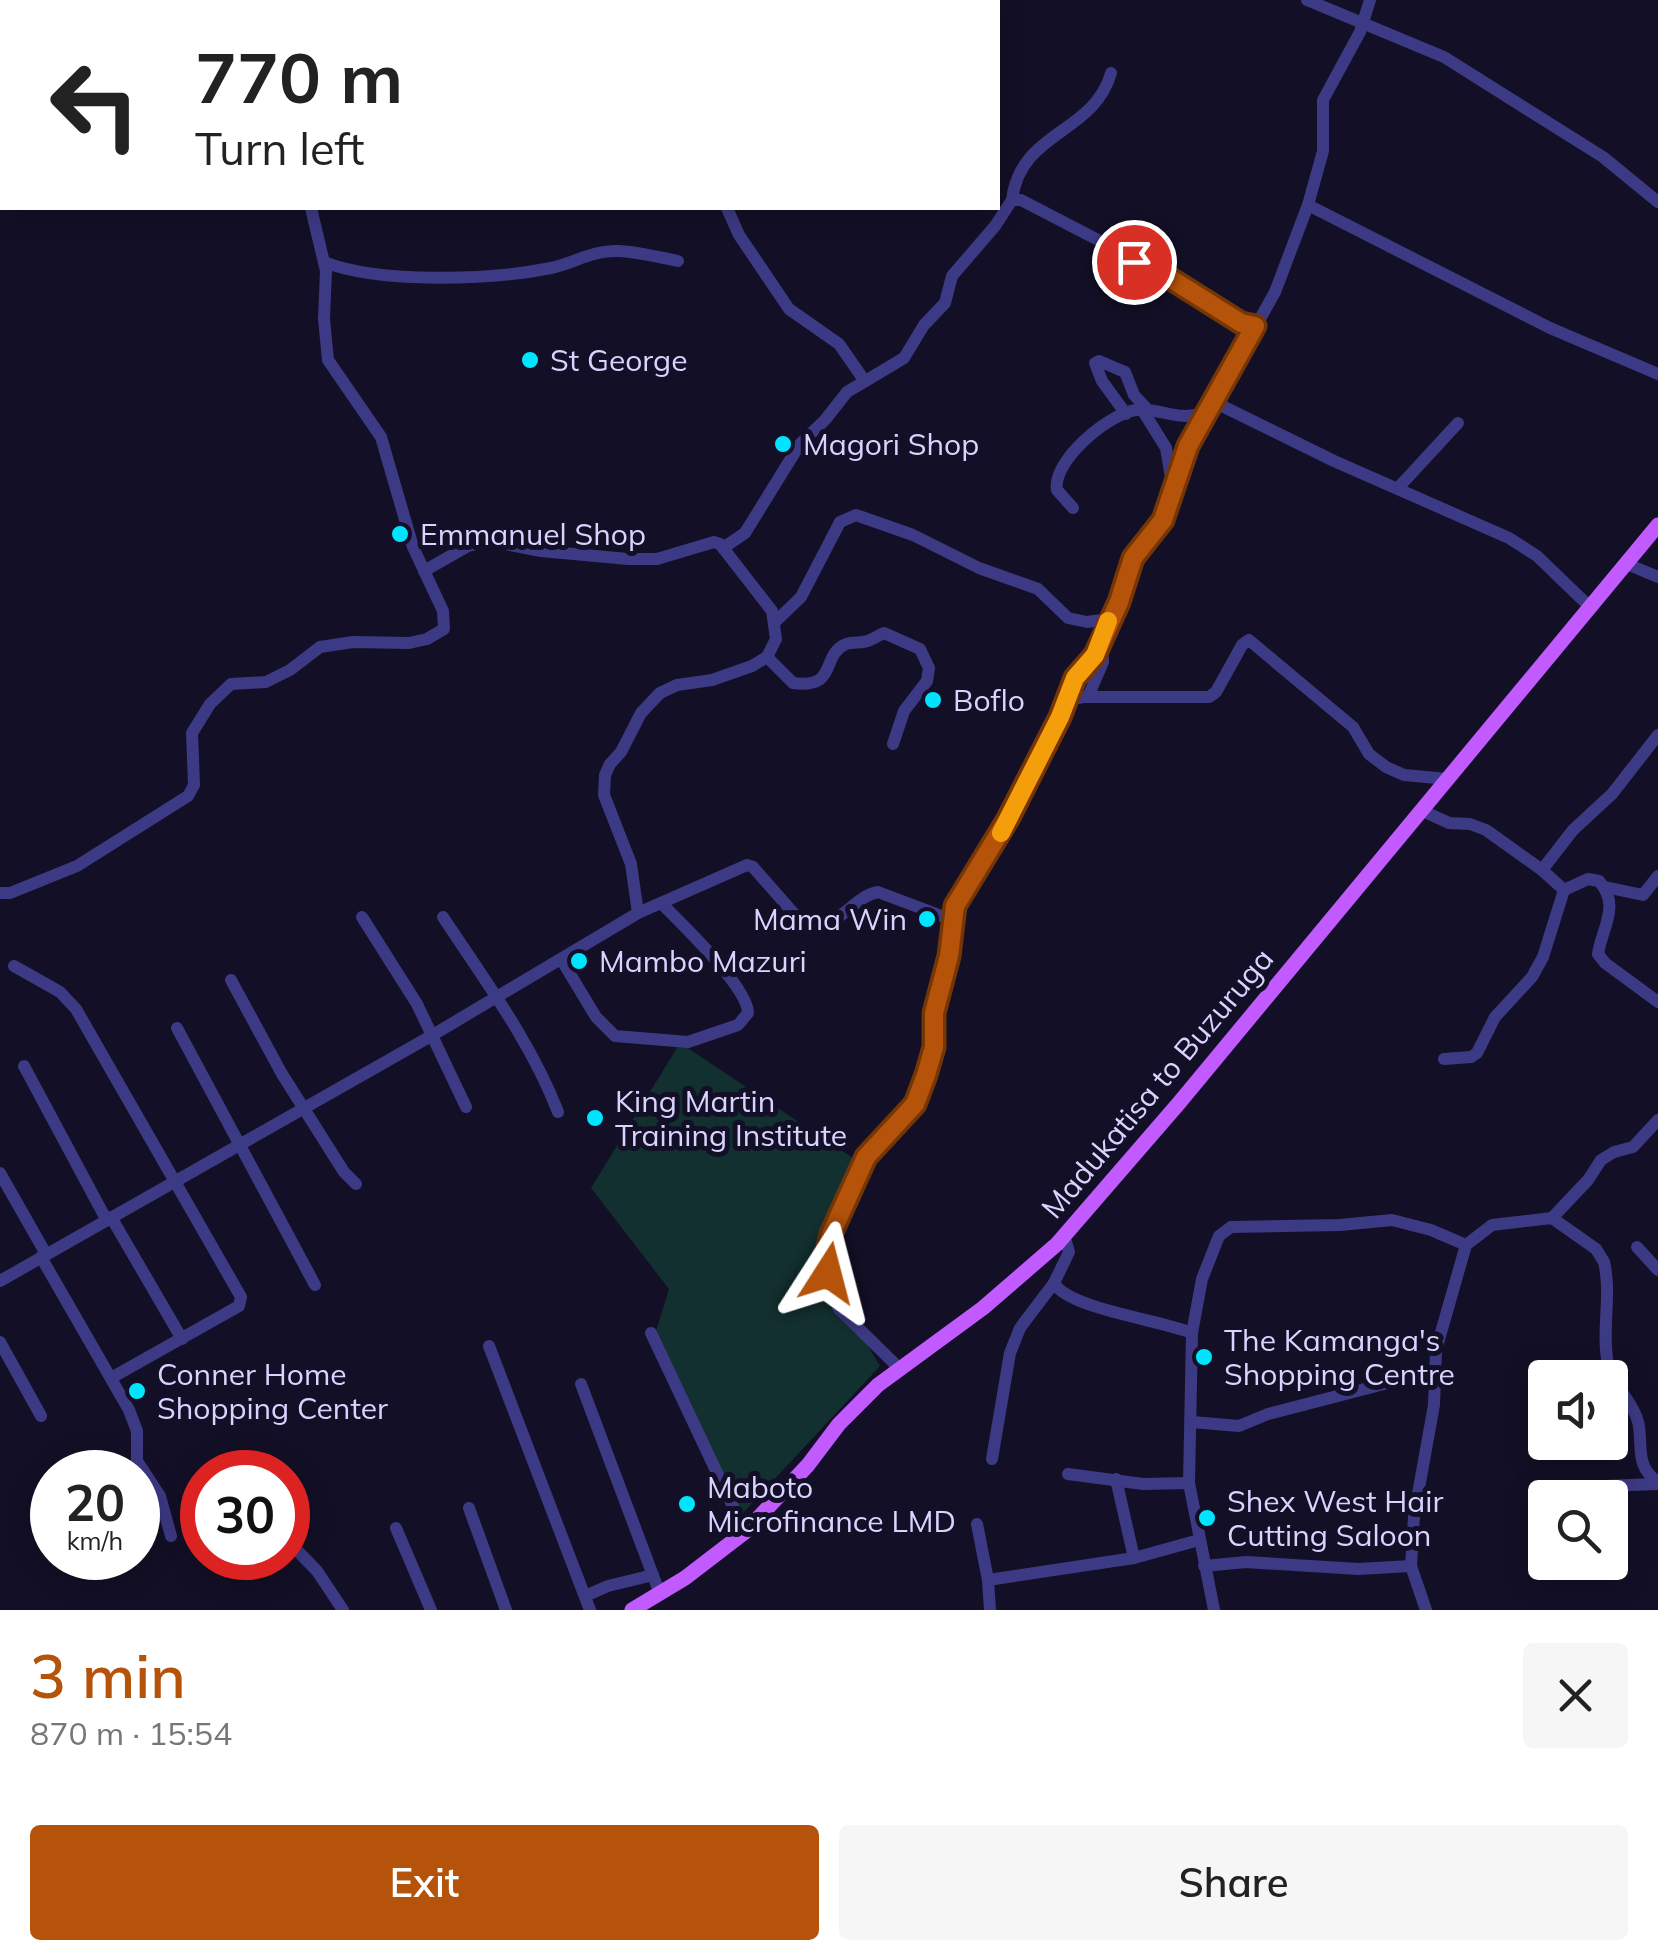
<!DOCTYPE html>
<html lang="en">
<head>
<meta charset="utf-8">
<style>
	:root { --surface:#fff; --page:#f6f6f6; --text:#222; --muted:#767676; --accent:#b45309 }
	body { margin:0; font-family:Mulish,sans-serif; background:var(--page); color:var(--text); height:100vh; display:flex; flex-direction:column; font-size:38px; white-space:nowrap }
	* { box-sizing:border-box; margin:0 }
	p { font-size:32px; color:var(--muted) }
	.icon { flex:none; width:55px; height:55px; fill:none; stroke:currentColor; stroke-width:2; stroke-linecap:round; stroke-linejoin:round }
	.map { position:relative; height:1610px; overflow:hidden }
	.drawer { display:flex; flex-direction:column; background:var(--surface); flex:1 }
	.drawer>* { flex:none }
	.banner { position:absolute; left:0px; top:0px; width:1000px; height:210px; box-shadow:0 5px 25px #0003; background:#fff; color:var(--text); overflow:hidden }
	.controls { position:absolute; left:1528px; top:1360px; display:grid; gap:20px }
	.controls a { display:grid; place-items:center; width:100px; height:100px; border-radius:10px; background:var(--surface); box-shadow:0 5px 25px #0003; font-size:50px }
	.speed { position:absolute; left:30px; top:1450px; display:flex; gap:20px; font-size:50px; font-weight:700; text-align:center }
	.speed>* { display:grid; place-content:center; width:130px; height:130px; border-radius:50%; background:var(--surface); box-shadow:0 5px 25px #0003; line-height:1 }
	.speed small { font-size:25px; font-weight:400 }
	.speed .limit { border:15px solid #d22; background:#fff; color:#111 }
	.pin { position:absolute; display:grid; place-items:center; width:85px; height:85px; color:#fff; margin:-42px; border:5px solid #fff; border-radius:50%; box-shadow:0 2px 10px #0007 }
	.me { position:absolute; width:110px; margin:-55px; rotate:9deg; stroke-linejoin:round; filter:drop-shadow(0 0 8px #0008) }
	.turn { display:flex; align-items:center; gap:35px; height:210px; padding:0 30px; font-size:45px }
	.turn .icon { width:130px; height:130px; stroke-width:2.5 }
	.turn b { display:block; font-size:70px; line-height:85px }
	.round { display:grid; place-items:center; flex:none; width:105px; height:105px; border-radius:10px; background:var(--page) }
	.head { display:flex; align-items:center; justify-content:space-between; height:170px; padding:0 30px }
	h1 { font-size:60px; font-weight:600; line-height:75px; color:var(--accent) }
	.cta { display:flex; gap:20px; margin-top:auto; padding:20px 30px }
	.cta a { flex:1; height:115px; border-radius:10px; background:var(--accent); color:#fff; font-size:40px; font-weight:600; line-height:115px; text-align:center }
	.cta a+a { background:var(--page); color:var(--text) }
	.map>svg:first-child { display:block }
	.green { fill:#12302f }
	.lines { fill:none; stroke-linecap:round; stroke-linejoin:round }
	.minor { stroke:#3d3a85; stroke-width:12 }
	.major { stroke:#c25bff; stroke-width:15 }
	.route-casing { stroke:#753606; stroke-width:25 }
	.route { stroke:#b45309; stroke-width:18 }
	.slow { stroke:#f59e0b; stroke-width:18 }
	.poi-dot { fill:#00e5ff; stroke:#130f26; stroke-width:4 }
	.labels { text-anchor:middle; dominant-baseline:central; stroke-width:10; stroke-linejoin:round; paint-order:stroke }
	.poi-label { font-size:30px; fill:#d9d4ff; stroke:#130f26; text-anchor:start }
	.street-label { font-size:30px; fill:#d9d4ff; stroke:#130f26 }
</style>
</head>
<body>
<div class="map">
<svg width="1658" height="1610" viewBox="0 0 1658 1610">
	<rect width="100%" height="100%" fill="#130f26"/>
	<polygon class="green" points="680,1043 859,1162 813,1254 880,1366 742,1514 653,1341 669,1289 591,1188"/>
	<g class="lines">
		<g class="minor">
			<polyline points="235,0 237,2"/>
			<polyline points="732,0 732,2"/>
			<polyline points="1307,0 1444,57 1603,157 1658,202"/>
			<path d="M 1012,200 C 1020,131 1094,134 1111,73"/>
			<polyline points="1308,205 1550,328 1658,374"/>
			<polyline points="727,208 739,235 789,309 839,344 864,380"/>
			<path d="M 324,262 C 380,284 492,280 551,268 C 574,263 593,250 618,251 C 638,252 659,257 678,261"/>
			<polyline points="1214,402 1334,461 1509,538 1537,556 1591,608"/>
			<polyline points="1143,411 1166,448 1173,490"/>
			<polyline points="1126,414 1102,381 1095,363 1099,361 1125,372 1134,395 1149,411"/>
			<polyline points="1398,488 1458,423"/>
			<path d="M 1073,508 L 1057,490 C 1052,461 1108,414 1136,410 C 1161,407 1177,423 1206,412"/>
			<polyline points="723,548 745,533 800,444 825,420 847,392 904,358 924,325 945,303 952,276 995,226 1012,200 1021,200 1100,241 1122,257 1159,272 1241,323 1255,326"/>
			<polyline points="1627,564 1658,577"/>
			<polyline points="424,571 468,546 490,541 541,551 628,559 657,559 714,542 720,544 772,611 776,639 767,657 752,666 712,680 677,685 660,693 641,713 621,752 610,764 605,775 604,795 631,864 638,913"/>
			<polyline points="775,622 801,597 840,522 856,515 913,535 979,568 1038,589 1068,618 1087,622 1109,619"/>
			<path d="M 767,657 L 793,683 C 839,689 820,655 846,644 C 854,641 863,644 870,640 C 875,638 879,635 884,633 L 920,649 L 929,668 L 927,681 L 904,711 L 893,744"/>
			<polyline points="1088,697 1103,662 1102,641"/>
			<polyline points="1066,700 1084,697 1209,697 1216,692 1242,645 1249,640 1353,727 1369,754 1386,767 1404,775 1448,779"/>
			<path d="M 1423,811 L 1449,823 L 1470,824 L 1486,830 L 1542,870 L 1564,890 L 1588,879 L 1599,881 C 1621,906 1602,927 1598,954 L 1605,963 L 1658,1002"/>
			<polyline points="1542,870 1573,830 1612,794 1658,735"/>
			<polyline points="1605,887 1643,895 1658,876"/>
			<polyline points="0,893 10,893 77,866 188,796 194,785 192,733 210,704 231,684 266,682 290,670 320,647 353,642 409,643 427,639 444,629 443,611 413,547 381,437 328,360 324,319 326,271 311,208"/>
			<polyline points="362,917 417,1004 466,1107"/>
			<path d="M 443,917 C 484,979 531,1042 558,1112"/>
			<path d="M 561,959 L 596,1017 L 615,1036 L 688,1042 L 738,1025 L 748,1013 C 748,987 681,923 661,903"/>
			<polyline points="14,966 60,992 76,1009 241,1297 239,1306 111,1378"/>
			<polyline points="231,980 282,1074 344,1172 356,1184"/>
			<polyline points="177,1028 315,1285"/>
			<polyline points="1444,1059 1471,1057 1477,1053 1495,1017 1532,977 1543,957 1564,890"/>
			<polyline points="24,1066 106,1219"/>
			<polyline points="0,1173 46,1254"/>
			<polyline points="111,1217 182,1339"/>
			<path d="M 1552,1218 L 1596,1249 L 1604,1262 C 1612,1295 1601,1331 1608,1364 C 1613,1387 1636,1404 1639,1427 C 1642,1449 1636,1467 1658,1482"/>
			<path d="M 1064,1235 L 1069,1252 L 1054,1283 C 1069,1309 1161,1320 1192,1333"/>
			<polyline points="1637,1247 1658,1270"/>
			<polyline points="41,1257 129,1410 137,1431 137,1461 160,1496 171,1536"/>
			<path d="M 0,1281 L 431,1036 L 638,913 L 747,865 L 753,867 L 796,916 L 821,926 C 844,920 856,896 878,892 L 955,921"/>
			<polyline points="651,1333 745,1532"/>
			<polyline points="0,1342 41,1416"/>
			<polyline points="489,1346 590,1610"/>
			<polyline points="900,1369 838,1308 839,1298 828,1273 825,1251 866,1157 915,1104 920,1093 935,1047 934,1013 949,956 955,906 1009,819 1060,717 1075,678 1095,655 1119,602 1133,558 1163,519 1188,446 1211,407 1275,292 1308,205 1323,151 1323,100 1360,32 1370,0"/>
			<polyline points="581,1384 660,1594"/>
			<polyline points="1192,1422 1239,1426 1268,1414 1434,1371"/>
			<polyline points="992,1459 1010,1353 1020,1328 1054,1283"/>
			<polyline points="1068,1474 1143,1484 1189,1483"/>
			<polyline points="1116,1479 1134,1558"/>
			<polyline points="1575,1487 1658,1484"/>
			<polyline points="469,1508 506,1610"/>
			<polyline points="977,1524 988,1580 990,1610"/>
			<polyline points="396,1528 431,1610"/>
			<polyline points="288,1541 317,1571 343,1610"/>
			<polyline points="1204,1566 1246,1562 1358,1569 1411,1566"/>
			<polyline points="988,1580 1134,1558 1199,1540"/>
			<polyline points="585,1596 608,1586 653,1575"/>
			<polyline points="1214,1610 1189,1483 1192,1333 1202,1279 1219,1236 1231,1227 1340,1225 1392,1220 1431,1230 1466,1245"/>
			<polyline points="1426,1610 1411,1566 1414,1516 1434,1405 1436,1350 1466,1245 1492,1225 1552,1218 1588,1180 1601,1160 1614,1152 1633,1147 1658,1120"/>
		</g>
		<polyline class="major" points="632,1610 685,1578 745,1532 808,1465 839,1424 878,1385 983,1308 1057,1244 1179,1103 1658,525"/>
	</g>
	<g class="lines">
		<g class="route-casing">
			<polyline id="route" points="828,1273 825,1258 831,1234 866,1157 915,1104 926,1075 934,1047 934,1013 949,956 955,906 1008,819 1060,717 1075,678 1095,655 1119,602 1133,558 1163,520 1188,446 1255,326 1241,323 1160,272 1134,262"/>
		</g>
		<use href="#route" class="route"/>
		<polyline class="slow" points="1001,833 1060,717 1075,678 1095,655 1108,621"/>
	</g>
	<g class="poi-dot">
		<circle cx="530" cy="360" r="10"/>
		<circle cx="783" cy="444" r="10"/>
		<circle cx="400" cy="534" r="10"/>
		<circle cx="933" cy="700" r="10"/>
		<circle cx="927" cy="919" r="10"/>
		<circle cx="579" cy="961" r="10"/>
		<circle cx="595" cy="1118" r="10"/>
		<circle cx="1204" cy="1357" r="10"/>
		<circle cx="137" cy="1391" r="10"/>
		<circle cx="687" cy="1504" r="10"/>
		<circle cx="1207" cy="1518" r="10"/>
	</g>
	<g class="labels">
		<g class="poi-label">
			<text x="550" y="360">St George</text>
			<text x="803" y="444">Magori Shop</text>
			<text x="420" y="534">Emmanuel Shop</text>
			<text x="953" y="700">Boflo</text>
			<text x="907" y="919" text-anchor="end">Mama Win</text>
			<text x="599" y="961">Mambo Mazuri</text>
			<text x="615" y="1101">King Martin<tspan x="615" dy="34">Training Institute</tspan></text>
			<text x="1224" y="1340">The Kamanga's<tspan x="1224" dy="34">Shopping Centre</tspan></text>
			<text x="157" y="1374">Conner Home<tspan x="157" dy="34">Shopping Center</tspan></text>
			<text x="707" y="1487">Maboto<tspan x="707" dy="34">Microfinance LMD</tspan></text>
			<text x="1227" y="1501">Shex West Hair<tspan x="1227" dy="34">Cutting Saloon</tspan></text>
		</g>
		<g class="street-label">
			<text transform="translate(1157 1083) rotate(-50)">Madukatisa to Buzuruga</text>
		</g>
	</g>
</svg>
<div class="controls">
<a><svg class="icon" aria-label="sound" viewBox="0 0 24 24"><path d="M4 9h4l5-4v14l-5-4H4zM17 9q2 3 0 6"/></svg></a>
<a><svg class="icon" aria-label="search" viewBox="0 0 24 24"><circle cx="10" cy="10" r="6"/><path d="M15 15l6 6"/></svg></a>
</div>
<div class="speed"><div>20<small>km/h</small></div><div class="limit">30</div></div>
<div class="pin" style="left:1134px;top:262px;background:#d93025"><svg class="icon" aria-label="arrive" viewBox="0 0 24 24"><path d="M6 21V4h12l-3 4 3 4H6"/></svg></div>
<svg class="me" style="left:828px;top:1273px" viewBox="-20 -20 40 40"><path d="M0-17L14 15 0 8-14 15z" fill="#b45309" stroke="#fff" stroke-width="4"/></svg>
<div class="banner">
<div class="turn"><svg class="icon" aria-label="left" viewBox="0 0 24 24"><path d="M17 20v-9H6M10 6l-5 5 5 5"/></svg><div><b>770 m</b>Turn left</div></div>
</div>
</div>
<section class="drawer">
<div class="head"><div><h1>3 min</h1><p>870 m · 15:54</p></div><a class="round"><svg class="icon" aria-label="close" viewBox="0 0 24 24"><path d="M6 6l12 12M18 6L6 18"/></svg></a></div>
<div class="cta"><a>Exit</a><a>Share</a></div>
</section>
</body>
</html>
